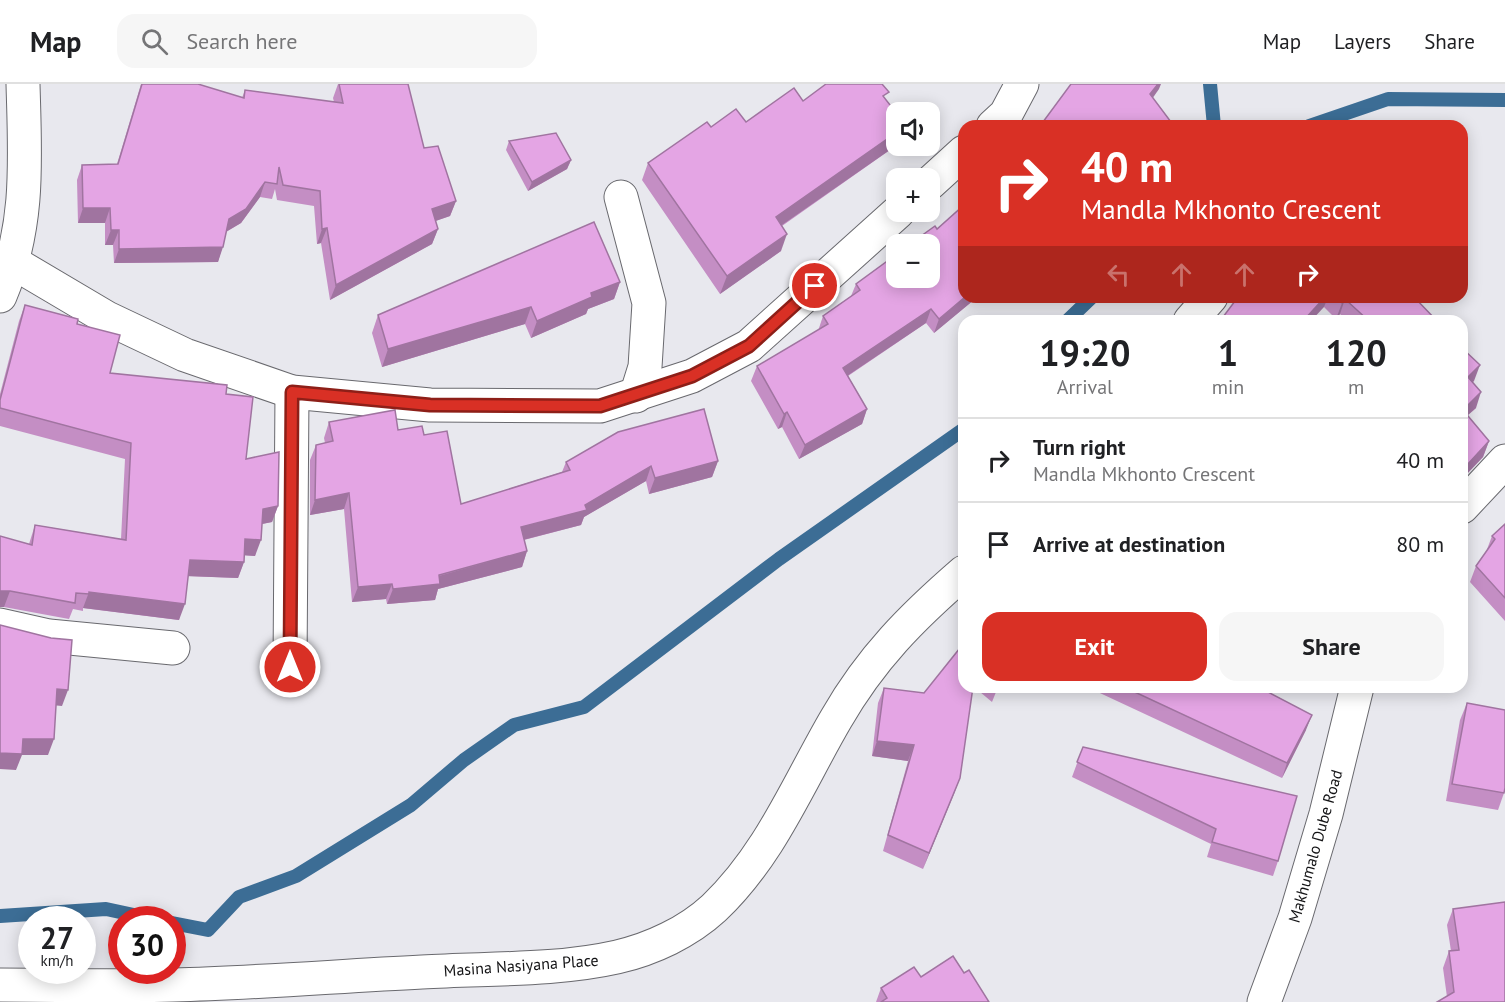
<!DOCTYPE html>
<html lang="en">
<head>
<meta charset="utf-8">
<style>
	:root { --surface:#fff; --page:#f6f6f6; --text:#202124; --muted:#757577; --line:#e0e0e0; --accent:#d93025 }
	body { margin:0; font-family:"PT Sans",sans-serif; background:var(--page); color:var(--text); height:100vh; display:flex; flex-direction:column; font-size:22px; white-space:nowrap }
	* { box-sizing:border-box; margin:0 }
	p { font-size:20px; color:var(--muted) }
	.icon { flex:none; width:33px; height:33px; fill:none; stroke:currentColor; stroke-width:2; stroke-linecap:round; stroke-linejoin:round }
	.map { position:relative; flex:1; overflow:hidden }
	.side { position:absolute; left:958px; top:231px; width:510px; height:378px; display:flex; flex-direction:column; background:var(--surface); border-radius:18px; box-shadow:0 3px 15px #0003 }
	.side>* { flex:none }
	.banner { position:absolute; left:958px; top:36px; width:510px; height:183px; border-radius:18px; box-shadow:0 3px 15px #0003; background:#d93025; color:#fff; overflow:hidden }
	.tools { position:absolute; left:886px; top:18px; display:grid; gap:12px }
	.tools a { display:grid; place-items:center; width:54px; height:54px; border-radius:12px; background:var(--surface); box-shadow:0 3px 15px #0003; font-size:30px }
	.speed { position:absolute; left:18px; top:822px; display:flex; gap:12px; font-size:30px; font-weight:700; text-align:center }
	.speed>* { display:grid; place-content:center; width:78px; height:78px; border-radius:50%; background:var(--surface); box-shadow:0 3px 15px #0003; line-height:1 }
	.speed small { font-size:15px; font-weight:400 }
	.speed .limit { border:9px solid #d22; background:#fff; color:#111 }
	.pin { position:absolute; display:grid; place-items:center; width:51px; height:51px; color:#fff; margin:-26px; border:3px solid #fff; border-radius:50%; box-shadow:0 2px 6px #0007 }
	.me { position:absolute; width:66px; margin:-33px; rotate:0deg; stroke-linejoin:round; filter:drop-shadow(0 0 4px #0008) }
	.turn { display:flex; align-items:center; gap:21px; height:126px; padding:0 24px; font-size:27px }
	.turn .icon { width:78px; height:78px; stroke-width:2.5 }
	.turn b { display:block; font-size:42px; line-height:51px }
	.lanes { display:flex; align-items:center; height:57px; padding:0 24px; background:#0003; justify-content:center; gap:30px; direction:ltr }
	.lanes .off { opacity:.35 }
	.eta { display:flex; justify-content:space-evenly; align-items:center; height:102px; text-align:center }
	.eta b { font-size:36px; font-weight:800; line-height:42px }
	.action { display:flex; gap:12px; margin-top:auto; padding:12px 24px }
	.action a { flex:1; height:69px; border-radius:18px; background:var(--accent); color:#fff; font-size:24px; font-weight:800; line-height:69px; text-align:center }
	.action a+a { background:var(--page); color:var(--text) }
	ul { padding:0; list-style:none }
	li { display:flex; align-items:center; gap:18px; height:84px; padding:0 24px; border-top:2px solid var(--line) }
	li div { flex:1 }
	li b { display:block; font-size:22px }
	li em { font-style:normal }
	header { display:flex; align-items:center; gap:36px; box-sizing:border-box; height:84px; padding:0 30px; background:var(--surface); border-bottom:2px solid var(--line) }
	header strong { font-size:28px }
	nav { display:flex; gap:33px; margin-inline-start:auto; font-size:21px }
	.search { width:420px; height:54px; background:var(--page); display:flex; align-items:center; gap:15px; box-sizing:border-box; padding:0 21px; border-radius:18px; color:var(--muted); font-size:22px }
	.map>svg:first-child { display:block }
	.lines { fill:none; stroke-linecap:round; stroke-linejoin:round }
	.stream { stroke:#3c6d95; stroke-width:14 }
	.minor-casing { stroke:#69696e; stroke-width:35 }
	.minor { stroke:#fff; stroke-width:33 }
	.wall { fill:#c48ec4 }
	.shaded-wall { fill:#a074a0 }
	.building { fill:#e4a5e4; stroke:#a074a0; stroke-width:1.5 }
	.route-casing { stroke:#8d1f18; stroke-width:15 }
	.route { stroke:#d93025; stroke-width:10 }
	.labels { text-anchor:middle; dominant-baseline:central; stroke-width:4.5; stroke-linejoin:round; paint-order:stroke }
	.street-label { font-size:16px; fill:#131315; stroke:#fff }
</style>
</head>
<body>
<header>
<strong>Map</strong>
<div class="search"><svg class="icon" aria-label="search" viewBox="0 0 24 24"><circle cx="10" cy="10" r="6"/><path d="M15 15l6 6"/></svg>Search here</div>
<nav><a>Map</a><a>Layers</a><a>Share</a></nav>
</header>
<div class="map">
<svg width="1505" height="918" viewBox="0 0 1505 918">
	<rect width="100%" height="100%" fill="#e8e8ee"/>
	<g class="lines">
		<g class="stream">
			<polyline points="1210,0 1214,42"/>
			<polyline points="1309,42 1388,15 1505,16"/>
			<polyline points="1067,237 1092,213"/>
			<polyline points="0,832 106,825 157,836"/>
			<polyline points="172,839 208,846 239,813 296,792 411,721 464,676 514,641 584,623 779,475 964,345"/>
		</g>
		<g class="minor-casing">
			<g id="minor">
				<polyline points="993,42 1006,30 1022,0"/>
				<polyline points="930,99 964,68"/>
				<polyline points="621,113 649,219 645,283 636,312"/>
				<polyline points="14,179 107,234 185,271 292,308 430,321 600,322 692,292 749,262 898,128"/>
				<path d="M 0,212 C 30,141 25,75 23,0"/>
				<polyline points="1190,237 1211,213"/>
				<polyline points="1462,423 1505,377"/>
				<polyline points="0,541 49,552 173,564"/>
				<polyline points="290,583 292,308"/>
				<path d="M 0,901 C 58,901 116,903 173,901 C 256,899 339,892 422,888 C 486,884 555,887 617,873 C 652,865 688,848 714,824 C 770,771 798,700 836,635 C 871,574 912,533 964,488"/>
				<polyline points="1264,918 1295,834 1326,730 1357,603"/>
			</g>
		</g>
		<use href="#minor" class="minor"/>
	</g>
	<g class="wall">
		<polygon points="141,0 198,0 242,14 245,6 334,18 333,14 338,0 424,64 456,117 450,132 435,137 438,145 432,160 330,216 321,159 317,160 314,122 277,116 275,105 272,115 260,113 241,139 226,148 218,178 114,179 113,161 105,161 105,139 78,139 77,96 82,81 117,80"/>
		<polygon points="886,16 897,30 897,61 782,142 781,167 720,210 642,96 648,79 711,43 746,38 803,17"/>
		<polygon points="509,57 571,76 567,85 528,107 506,66"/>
		<polygon points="620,198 614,215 588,225 586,230 531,254 525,240 382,283 372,249 378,231"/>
		<polygon points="856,200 964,213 976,213 975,215 934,249 926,239 848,292 867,325 862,340 799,375 782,343 778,345 751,297 757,282 818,247 823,232 851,212"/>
		<polygon points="1238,213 1414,213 1437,237 1347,237 1340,230 1336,235 1324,223"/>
		<polygon points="25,221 77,240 110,289 226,310 246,375 278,422 272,438 262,440 255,472 244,471 244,478 238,494 188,492 179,536 83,524 83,527 73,525 69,535 4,523 0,523 29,460 35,441 121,455 125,375 0,342 0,310 19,237"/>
		<polygon points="1462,264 1474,297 1472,298 1476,324 1467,332 1489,357 1483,373 1462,395"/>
		<polygon points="329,338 398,346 424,351 461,420 562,388 566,378 718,377 712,393 649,410 646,397 584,433 581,441 524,456 527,467 522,483 438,505 435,516 387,520 386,515 352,518 344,425 310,431 310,376 316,361 325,359 324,354"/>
		<polygon points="1505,440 1505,537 1470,498 1476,482 1486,468 1492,452"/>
		<polygon points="974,603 998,603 992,618"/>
		<polygon points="1087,603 1273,603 1270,609 1306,646 1282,694"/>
		<polygon points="884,604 960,694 923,785 883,767 908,677 872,672 878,619"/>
		<polygon points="1467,619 1504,709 1498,726 1446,717 1460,636"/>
		<polygon points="1083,663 1278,777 1273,792 1207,773 1211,760 1072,693"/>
		<polygon points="1453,825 1505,918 1447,913 1443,884 1449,867 1451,867 1447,841"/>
		<polygon points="964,889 989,918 876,918 881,904 921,893"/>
	</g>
	<g class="shaded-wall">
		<polygon points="1158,0 1161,0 1159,5 1145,25 1150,10"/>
		<polygon points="897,48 897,61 769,150 776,133"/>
		<polygon points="571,76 567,85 528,107 532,98"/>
		<polygon points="265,98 260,113 241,139 224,149 229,135"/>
		<polygon points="456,117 450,132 427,140 432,125"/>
		<polygon points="83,124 110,124 105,139 78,139"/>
		<polygon points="327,144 321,159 317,160 322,145"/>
		<polygon points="438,145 432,160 330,216 336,201"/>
		<polygon points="111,146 119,146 113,161 105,161"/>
		<polygon points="787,150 781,167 720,210 727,192"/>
		<polygon points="223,163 218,178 114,179 119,165"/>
		<polygon points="620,198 614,215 588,225 586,230 531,254 537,237 591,209"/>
		<polygon points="965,213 976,213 975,215 934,249 939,235"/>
		<polygon points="1325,213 1328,213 1324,223 1311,237 1303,237"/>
		<polygon points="1345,215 1340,230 1336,235 1342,219"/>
		<polygon points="531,223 525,240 382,283 388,265"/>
		<polygon points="931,225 926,239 838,298 843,284"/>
		<polygon points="1480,281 1474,297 1462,308 1468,293"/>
		<polygon points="1481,308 1476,324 1462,336 1462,327"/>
		<polygon points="867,325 862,340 799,375 805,361"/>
		<polygon points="787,328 782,343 778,345 784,330"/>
		<polygon points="1489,357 1483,373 1462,395 1467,381"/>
		<polygon points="718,377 712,393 649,410 655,394"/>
		<polygon points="651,382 646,397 584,433 581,441 515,458 521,443 585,421"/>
		<polygon points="349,409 344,425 310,431 315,416"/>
		<polygon points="278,422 272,438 257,441 263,425"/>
		<polygon points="245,455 261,456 255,472 239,471"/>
		<polygon points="527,467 522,483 438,505 435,516 387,520 393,505"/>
		<polygon points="190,476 244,478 238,494 185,492"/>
		<polygon points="392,500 386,515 352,518 358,503"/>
		<polygon points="0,507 10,507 4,523 0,523"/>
		<polygon points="89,508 185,520 179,536 83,524"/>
		<polygon points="57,605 68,606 62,622 51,621"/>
		<polygon points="1312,631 1306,646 1282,694 1287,679"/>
		<polygon points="23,655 54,655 48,671 22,671 16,686 0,685 0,669"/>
		<polygon points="877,657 914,661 908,677 872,672"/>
		<polygon points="960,694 954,710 923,785 929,769"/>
	</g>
	<g class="building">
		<polygon points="142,0 198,0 244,14 245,6 343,19 339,0 408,0 424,64 438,62 456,117 432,125 438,145 336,201 327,144 322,145 320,107 283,101 279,83 277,100 265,98 246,125 229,135 223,163 119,165 119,146 111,146 110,124 83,124 82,81 118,80"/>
		<polygon points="826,0 882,0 889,8 883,12 897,30 897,48 776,133 787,150 727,192 648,79 707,38 711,43 736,25 746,38 794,4 803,17"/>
		<polygon points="1071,0 1158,0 1150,10 1174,42 1040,42"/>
		<polygon points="556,49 571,76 532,98 509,57"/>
		<polygon points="964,121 964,213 965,213 939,235 931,225 843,284 867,325 805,361 787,328 784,330 757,282 828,240 823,232 860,206 856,200 897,170 897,194 930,194 930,160 910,160 935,142 937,145"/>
		<polygon points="594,138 620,198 591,209 592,213 537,237 531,223 388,265 378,231"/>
		<polygon points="1238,213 1325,213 1303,237 1220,237"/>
		<polygon points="1335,213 1414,213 1437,237 1369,237 1345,215 1342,219"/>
		<polygon points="25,221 78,235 77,240 120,251 110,289 227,301 226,310 253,313 246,375 279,368 278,422 263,425 261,456 245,455 244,478 190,476 185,520 89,508 89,510 76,509 75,519 10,507 0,507 0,452 32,461 35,441 126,456 131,359 0,324 0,316"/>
		<polygon points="1462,264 1480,281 1468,293 1481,308 1463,326 1489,357 1467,381 1462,376"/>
		<polygon points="704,325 718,377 655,394 651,382 585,421 587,426 521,443 527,467 439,491 440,500 393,505 392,500 358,503 349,409 315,416 316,361 333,357 329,338 395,326 398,346 422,342 424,351 447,347 461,420 570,386 566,378 618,348"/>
		<polygon points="1505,440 1505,514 1476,482 1495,455 1492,452"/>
		<polygon points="0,541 51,554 72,556 68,606 57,605 54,655 23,655 22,670 0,669"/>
		<polygon points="964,559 964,603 973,603 960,694 929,769 888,751 914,661 877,657 884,604 924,609"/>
		<polygon points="1124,603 1271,603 1268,608 1312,631 1287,679"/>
		<polygon points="1467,619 1505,626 1505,704 1504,709 1452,700"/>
		<polygon points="1083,663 1297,712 1278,777 1212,758 1216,745 1077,678"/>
		<polygon points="1505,818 1505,918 1437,918 1454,908 1449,867 1459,866 1453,825"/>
		<polygon points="953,872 964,889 969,886 989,918 881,918 887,914 881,904 914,883 921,893"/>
	</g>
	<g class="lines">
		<g class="route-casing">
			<polyline id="route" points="290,583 292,308 430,321 600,322 692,292 749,262 815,202"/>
		</g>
		<use href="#route" class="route"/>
	</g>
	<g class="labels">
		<g class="street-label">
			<text transform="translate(1315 762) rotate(-74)">Makhumalo Dube Road</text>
			<text transform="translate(521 881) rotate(-4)">Masina Nasiyana Place</text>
		</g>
	</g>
</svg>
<div class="tools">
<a><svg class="icon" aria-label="sound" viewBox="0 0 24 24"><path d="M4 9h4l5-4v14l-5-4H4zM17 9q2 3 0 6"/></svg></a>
<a>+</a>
<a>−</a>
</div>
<div class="speed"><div>27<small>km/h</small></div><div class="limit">30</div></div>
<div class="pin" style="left:815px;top:202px;background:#d93025"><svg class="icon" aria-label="arrive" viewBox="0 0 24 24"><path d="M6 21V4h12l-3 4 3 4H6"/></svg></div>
<svg class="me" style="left:290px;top:583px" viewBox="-20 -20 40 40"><circle r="17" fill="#d93025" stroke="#fff" stroke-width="3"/><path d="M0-11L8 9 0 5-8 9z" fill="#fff"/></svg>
<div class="banner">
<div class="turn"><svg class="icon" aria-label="right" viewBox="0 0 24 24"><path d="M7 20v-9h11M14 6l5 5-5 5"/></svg><div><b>40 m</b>Mandla Mkhonto Crescent</div></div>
<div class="lanes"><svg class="icon off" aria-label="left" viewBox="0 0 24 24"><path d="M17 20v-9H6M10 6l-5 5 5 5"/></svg><svg class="icon off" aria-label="ahead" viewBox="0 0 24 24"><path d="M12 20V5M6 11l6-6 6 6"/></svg><svg class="icon off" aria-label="ahead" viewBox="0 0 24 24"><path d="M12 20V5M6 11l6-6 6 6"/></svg><svg class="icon" aria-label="right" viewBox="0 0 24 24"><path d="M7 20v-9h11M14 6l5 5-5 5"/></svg></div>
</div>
<section class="side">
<div class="eta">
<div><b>19:20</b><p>Arrival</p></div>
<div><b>1</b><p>min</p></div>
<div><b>120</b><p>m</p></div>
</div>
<ul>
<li><svg class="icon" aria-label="right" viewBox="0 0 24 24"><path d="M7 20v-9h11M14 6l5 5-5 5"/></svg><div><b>Turn right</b><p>Mandla Mkhonto Crescent</p></div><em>40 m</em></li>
<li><svg class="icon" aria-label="arrive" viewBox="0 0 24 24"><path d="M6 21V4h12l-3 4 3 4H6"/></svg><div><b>Arrive at destination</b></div><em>80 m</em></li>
</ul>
<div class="action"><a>Exit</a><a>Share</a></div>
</section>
</div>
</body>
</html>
